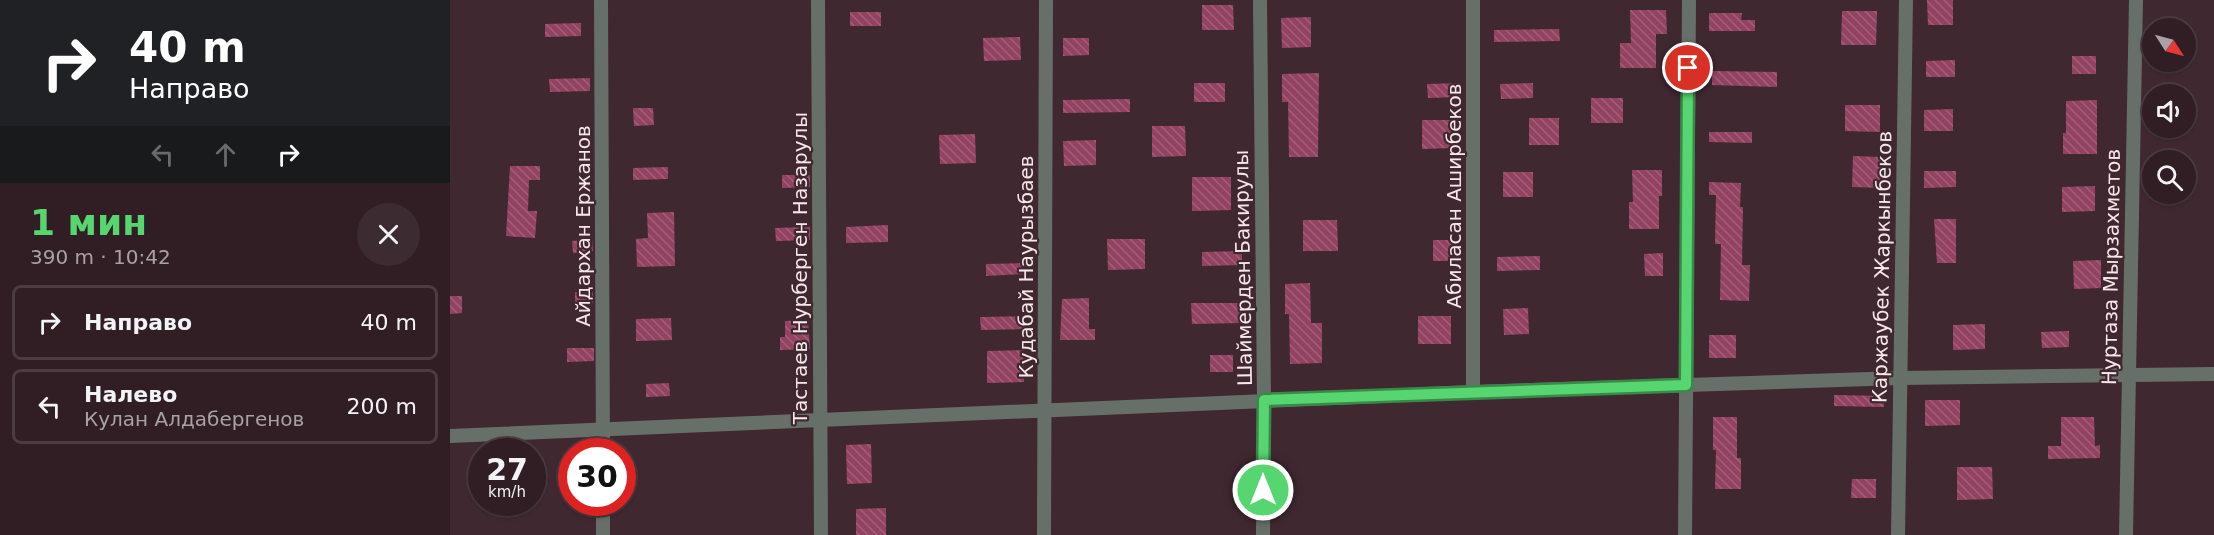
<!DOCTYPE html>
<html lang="ru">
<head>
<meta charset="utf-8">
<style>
	:root { --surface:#301e24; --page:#3c2b31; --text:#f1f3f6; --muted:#a8a2a6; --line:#4b3c41; --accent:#57d570 }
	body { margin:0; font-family:"DejaVu Sans",sans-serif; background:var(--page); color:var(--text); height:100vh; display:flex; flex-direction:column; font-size:22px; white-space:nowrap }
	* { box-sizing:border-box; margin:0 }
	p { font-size:20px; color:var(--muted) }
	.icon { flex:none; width:33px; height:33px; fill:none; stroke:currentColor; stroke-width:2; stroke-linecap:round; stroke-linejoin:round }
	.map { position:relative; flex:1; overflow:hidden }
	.sheet { display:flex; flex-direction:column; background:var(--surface); width:450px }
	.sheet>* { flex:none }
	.guide { background:#202124; color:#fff; overflow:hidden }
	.needle { width:39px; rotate:126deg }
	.buttons { position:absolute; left:1692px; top:18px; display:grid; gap:12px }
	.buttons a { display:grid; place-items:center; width:54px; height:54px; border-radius:50%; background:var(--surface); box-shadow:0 2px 4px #0004,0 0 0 2px var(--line); font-size:30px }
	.speed { position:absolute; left:18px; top:438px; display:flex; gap:12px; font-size:30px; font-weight:700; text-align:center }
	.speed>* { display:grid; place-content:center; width:78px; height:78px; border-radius:50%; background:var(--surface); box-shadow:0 2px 4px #0004,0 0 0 2px var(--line); line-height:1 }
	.speed small { font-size:15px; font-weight:400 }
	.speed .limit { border:9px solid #d22; background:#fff; color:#111 }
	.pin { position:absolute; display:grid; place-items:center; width:51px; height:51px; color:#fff; margin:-26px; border:3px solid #fff; border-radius:50%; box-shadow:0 2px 6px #0007 }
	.me { position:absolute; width:66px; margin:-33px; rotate:0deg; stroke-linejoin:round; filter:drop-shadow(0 0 4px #0008) }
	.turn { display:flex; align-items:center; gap:21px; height:126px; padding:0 30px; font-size:27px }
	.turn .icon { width:78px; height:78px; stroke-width:2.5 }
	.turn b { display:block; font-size:42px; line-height:51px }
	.lanes { display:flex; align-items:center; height:57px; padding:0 30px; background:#0003; justify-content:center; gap:30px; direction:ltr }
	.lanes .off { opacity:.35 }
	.round { display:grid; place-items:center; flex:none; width:63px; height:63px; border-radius:32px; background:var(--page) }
	.overview { display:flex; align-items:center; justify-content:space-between; height:102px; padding:0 30px }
	h1 { font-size:36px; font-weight:700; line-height:45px; color:var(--accent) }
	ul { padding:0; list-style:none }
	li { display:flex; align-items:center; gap:18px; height:75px; margin:0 12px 9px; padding:0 18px; border:3px solid var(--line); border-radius:9px }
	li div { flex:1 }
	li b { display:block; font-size:22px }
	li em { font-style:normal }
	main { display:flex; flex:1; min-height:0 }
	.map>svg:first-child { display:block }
	.building { fill:url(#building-back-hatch) }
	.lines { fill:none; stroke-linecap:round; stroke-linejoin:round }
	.minor { stroke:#677068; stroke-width:14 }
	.route-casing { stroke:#398a49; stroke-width:15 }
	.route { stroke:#57d570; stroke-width:10 }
	.labels { text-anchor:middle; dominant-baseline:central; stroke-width:4.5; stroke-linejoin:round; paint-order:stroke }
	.street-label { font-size:20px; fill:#f7e7eb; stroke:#402830 }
</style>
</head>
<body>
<main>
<section class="sheet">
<div class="guide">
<div class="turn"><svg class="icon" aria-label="right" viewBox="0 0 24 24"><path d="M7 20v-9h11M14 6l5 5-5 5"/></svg><div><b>40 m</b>Направо</div></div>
<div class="lanes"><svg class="icon off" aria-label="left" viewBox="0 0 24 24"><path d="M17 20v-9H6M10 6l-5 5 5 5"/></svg><svg class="icon off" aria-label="ahead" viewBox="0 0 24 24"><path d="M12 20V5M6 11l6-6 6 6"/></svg><svg class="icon" aria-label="right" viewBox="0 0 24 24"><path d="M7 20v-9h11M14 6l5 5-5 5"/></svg></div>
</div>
<div class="overview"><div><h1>1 мин</h1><p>390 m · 10:42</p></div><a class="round"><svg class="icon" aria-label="close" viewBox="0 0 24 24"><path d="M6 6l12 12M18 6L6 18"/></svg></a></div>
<ul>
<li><svg class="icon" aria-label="right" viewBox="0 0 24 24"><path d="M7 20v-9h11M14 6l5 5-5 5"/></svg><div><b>Направо</b></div><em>40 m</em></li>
<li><svg class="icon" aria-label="left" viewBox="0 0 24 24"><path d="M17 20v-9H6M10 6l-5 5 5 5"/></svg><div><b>Налево</b><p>Кулан Алдабергенов</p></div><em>200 m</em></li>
</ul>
</section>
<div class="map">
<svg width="1764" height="535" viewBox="0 0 1764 535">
	<defs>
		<pattern id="building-back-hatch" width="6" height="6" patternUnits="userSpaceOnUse" patternTransform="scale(1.5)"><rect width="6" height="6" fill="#934362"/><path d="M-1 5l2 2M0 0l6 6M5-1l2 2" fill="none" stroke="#a35e79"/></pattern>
	</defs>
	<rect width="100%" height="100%" fill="#402830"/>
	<g class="building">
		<polygon points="1477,0 1503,0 1503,25 1478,25"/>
		<polygon points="752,5 783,5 784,30 752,30"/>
		<polygon points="1180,10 1216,10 1217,34 1206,34 1206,68 1170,68 1170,43 1181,43"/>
		<polygon points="1392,11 1427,11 1426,45 1391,45"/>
		<rect x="400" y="12" width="31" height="14"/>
		<polygon points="1259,13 1292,13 1291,20 1305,20 1305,31 1259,31"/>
		<polygon points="861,17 861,47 832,48 831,18"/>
		<polygon points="131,23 131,36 95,37 95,24"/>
		<polygon points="1109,29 1110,41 1044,42 1044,30"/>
		<polygon points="570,37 571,60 534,61 533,38"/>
		<polygon points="613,38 639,38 639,55 613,56"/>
		<rect x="1622" y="56" width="24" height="18"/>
		<polygon points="1505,60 1505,77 1476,77 1476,61"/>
		<polygon points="1262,71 1327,72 1327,87 1262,85"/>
		<polygon points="869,73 868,157 839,157 838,102 832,102 832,74"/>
		<polygon points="140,78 140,91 100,92 99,79"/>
		<rect x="744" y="83" width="31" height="19"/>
		<polygon points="1011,83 1011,97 978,98 977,84"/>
		<polygon points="1083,83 1083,98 1051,99 1050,84"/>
		<rect x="1141" y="98" width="32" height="25"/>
		<polygon points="680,99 680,112 613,113 613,100"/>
		<polygon points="1647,100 1647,154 1613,154 1613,133 1616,133 1616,101"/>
		<polygon points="1395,105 1430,105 1430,132 1395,131"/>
		<polygon points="183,108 203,108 204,125 184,126"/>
		<polygon points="1503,109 1503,131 1474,131 1474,110"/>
		<rect x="1079" y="118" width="30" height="27"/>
		<polygon points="972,120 1002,120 1002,148 972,149"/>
		<polygon points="702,126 735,126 736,156 702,157"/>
		<polygon points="1259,132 1302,132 1302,143 1259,142"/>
		<polygon points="525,134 526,163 490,164 489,135"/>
		<polygon points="646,140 646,165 614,166 613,141"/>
		<polygon points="1403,156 1431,157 1431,188 1402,187"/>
		<polygon points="60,166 90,166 90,180 79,180 78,211 87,211 85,238 56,236"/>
		<polygon points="218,167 218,179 183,180 183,168"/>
		<polygon points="1182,170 1212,170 1212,196 1209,196 1209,229 1179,229 1179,202 1183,202"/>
		<polygon points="1474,171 1506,171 1506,187 1474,188"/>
		<rect x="1053" y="172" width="30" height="25"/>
		<polygon points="332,175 360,175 360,187 332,188"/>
		<polygon points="742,177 781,177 781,210 742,211"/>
		<polygon points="1259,182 1291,183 1290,207 1293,207 1292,265 1300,265 1299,301 1270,300 1271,244 1265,244 1266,195 1259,195"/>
		<polygon points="1645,186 1645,211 1612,212 1612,187"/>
		<polygon points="224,212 225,266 187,267 186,239 198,238 197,213"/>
		<polygon points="1484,219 1506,219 1506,263 1487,263"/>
		<polygon points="853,220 887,220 888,251 853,251"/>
		<polygon points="438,225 438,242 396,243 396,227"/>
		<polygon points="360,227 360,240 326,241 325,228"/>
		<polygon points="142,239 143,251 123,253 122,241"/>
		<polygon points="657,239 695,239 695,269 658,270"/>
		<rect x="983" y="240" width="23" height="21"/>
		<polygon points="792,251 792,265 752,266 752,252"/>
		<polygon points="1213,253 1213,276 1195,276 1194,254"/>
		<polygon points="1090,256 1090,270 1047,271 1047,257"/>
		<polygon points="1651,260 1651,288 1624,289 1623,261"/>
		<polygon points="573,263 573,274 536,276 536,264"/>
		<polygon points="860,283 861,323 872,323 872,363 840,364 839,314 835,314 835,284"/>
		<rect x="125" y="292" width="18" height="11"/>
		<polygon points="0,296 12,296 12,313 0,314"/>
		<polygon points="639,298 639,329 645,329 645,340 610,340 612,299"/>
		<polygon points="741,303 792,303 792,323 742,324"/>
		<polygon points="1078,308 1079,334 1054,335 1053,309"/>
		<polygon points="574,316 575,329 531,330 530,317"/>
		<rect x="968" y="316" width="33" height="28"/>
		<polygon points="221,318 222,340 186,341 186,319"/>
		<polygon points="358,320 360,349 330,350 330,337 335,337 335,321"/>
		<polygon points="1535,324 1535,349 1503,350 1503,325"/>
		<polygon points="1619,331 1619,347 1592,348 1591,332"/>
		<rect x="1259" y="335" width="27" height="23"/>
		<polygon points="117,348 144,348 144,361 117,362"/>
		<polygon points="573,350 574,382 537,383 537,351"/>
		<rect x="760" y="355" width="23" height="17"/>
		<polygon points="219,383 220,396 196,397 196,384"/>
		<polygon points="1384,395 1434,396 1434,407 1384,406"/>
		<polygon points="1475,400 1510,400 1510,425 1475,426"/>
		<polygon points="1263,417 1287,417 1287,458 1291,458 1291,489 1265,489 1266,450 1263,450"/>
		<polygon points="1611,417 1644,417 1645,446 1650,445 1650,458 1598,459 1598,446 1611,446"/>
		<polygon points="421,444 422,483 397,484 396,445"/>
		<polygon points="1507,467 1542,467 1543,499 1507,500"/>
		<polygon points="1402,479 1426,479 1426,498 1401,498"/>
		<polygon points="436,508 436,535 406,535 406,509"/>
	</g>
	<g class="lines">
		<g class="minor">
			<polyline points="151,0 153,452"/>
			<polyline points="368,0 371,535"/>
			<polyline points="810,0 814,400 813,535"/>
			<polyline points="1023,0 1023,392"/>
			<polyline points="0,436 1023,392 1450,378 1764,374"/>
			<polyline points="153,502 153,535"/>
			<polyline points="594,535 596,0"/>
			<polyline points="1235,535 1239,0"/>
			<polyline points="1448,535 1456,0"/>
			<polyline points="1676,535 1686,0"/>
		</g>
	</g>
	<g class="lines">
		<g class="route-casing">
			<polyline id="route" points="813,490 814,400 1236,385 1238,68"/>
		</g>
		<use href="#route" class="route"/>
	</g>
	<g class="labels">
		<g class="street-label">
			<text transform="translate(1004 196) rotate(-90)">Абиласан Аширбеков</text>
			<text transform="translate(133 226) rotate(-90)">Айдархан Ержанов</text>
			<text transform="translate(576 267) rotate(-90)">Кудабай Наурызбаев</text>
			<text transform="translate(1432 267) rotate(-89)">Каржаубек Жаркынбеков</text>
			<text transform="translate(1661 267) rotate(-89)">Нуртаза Мырзахметов</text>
			<text transform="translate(350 268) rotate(-90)">Тастаев Нурберген Назарулы</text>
			<text transform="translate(793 268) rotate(-91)">Шаймерден Бакирулы</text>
		</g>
	</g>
</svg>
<div class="buttons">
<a><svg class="needle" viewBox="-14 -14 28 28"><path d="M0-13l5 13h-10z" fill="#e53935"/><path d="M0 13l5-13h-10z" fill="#a8a2a6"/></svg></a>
<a><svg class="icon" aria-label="sound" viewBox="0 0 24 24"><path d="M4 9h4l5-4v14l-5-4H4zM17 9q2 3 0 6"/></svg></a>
<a><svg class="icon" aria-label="search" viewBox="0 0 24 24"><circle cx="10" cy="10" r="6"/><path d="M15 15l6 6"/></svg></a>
</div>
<div class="speed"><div>27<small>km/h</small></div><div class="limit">30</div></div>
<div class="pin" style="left:1238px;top:68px;background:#d93025"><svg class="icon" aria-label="arrive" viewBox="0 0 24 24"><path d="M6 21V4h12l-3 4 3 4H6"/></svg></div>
<svg class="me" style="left:813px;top:490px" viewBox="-20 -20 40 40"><circle r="17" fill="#57d570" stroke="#fff" stroke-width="3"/><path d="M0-11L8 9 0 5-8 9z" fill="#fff"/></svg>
</div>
</main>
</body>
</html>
